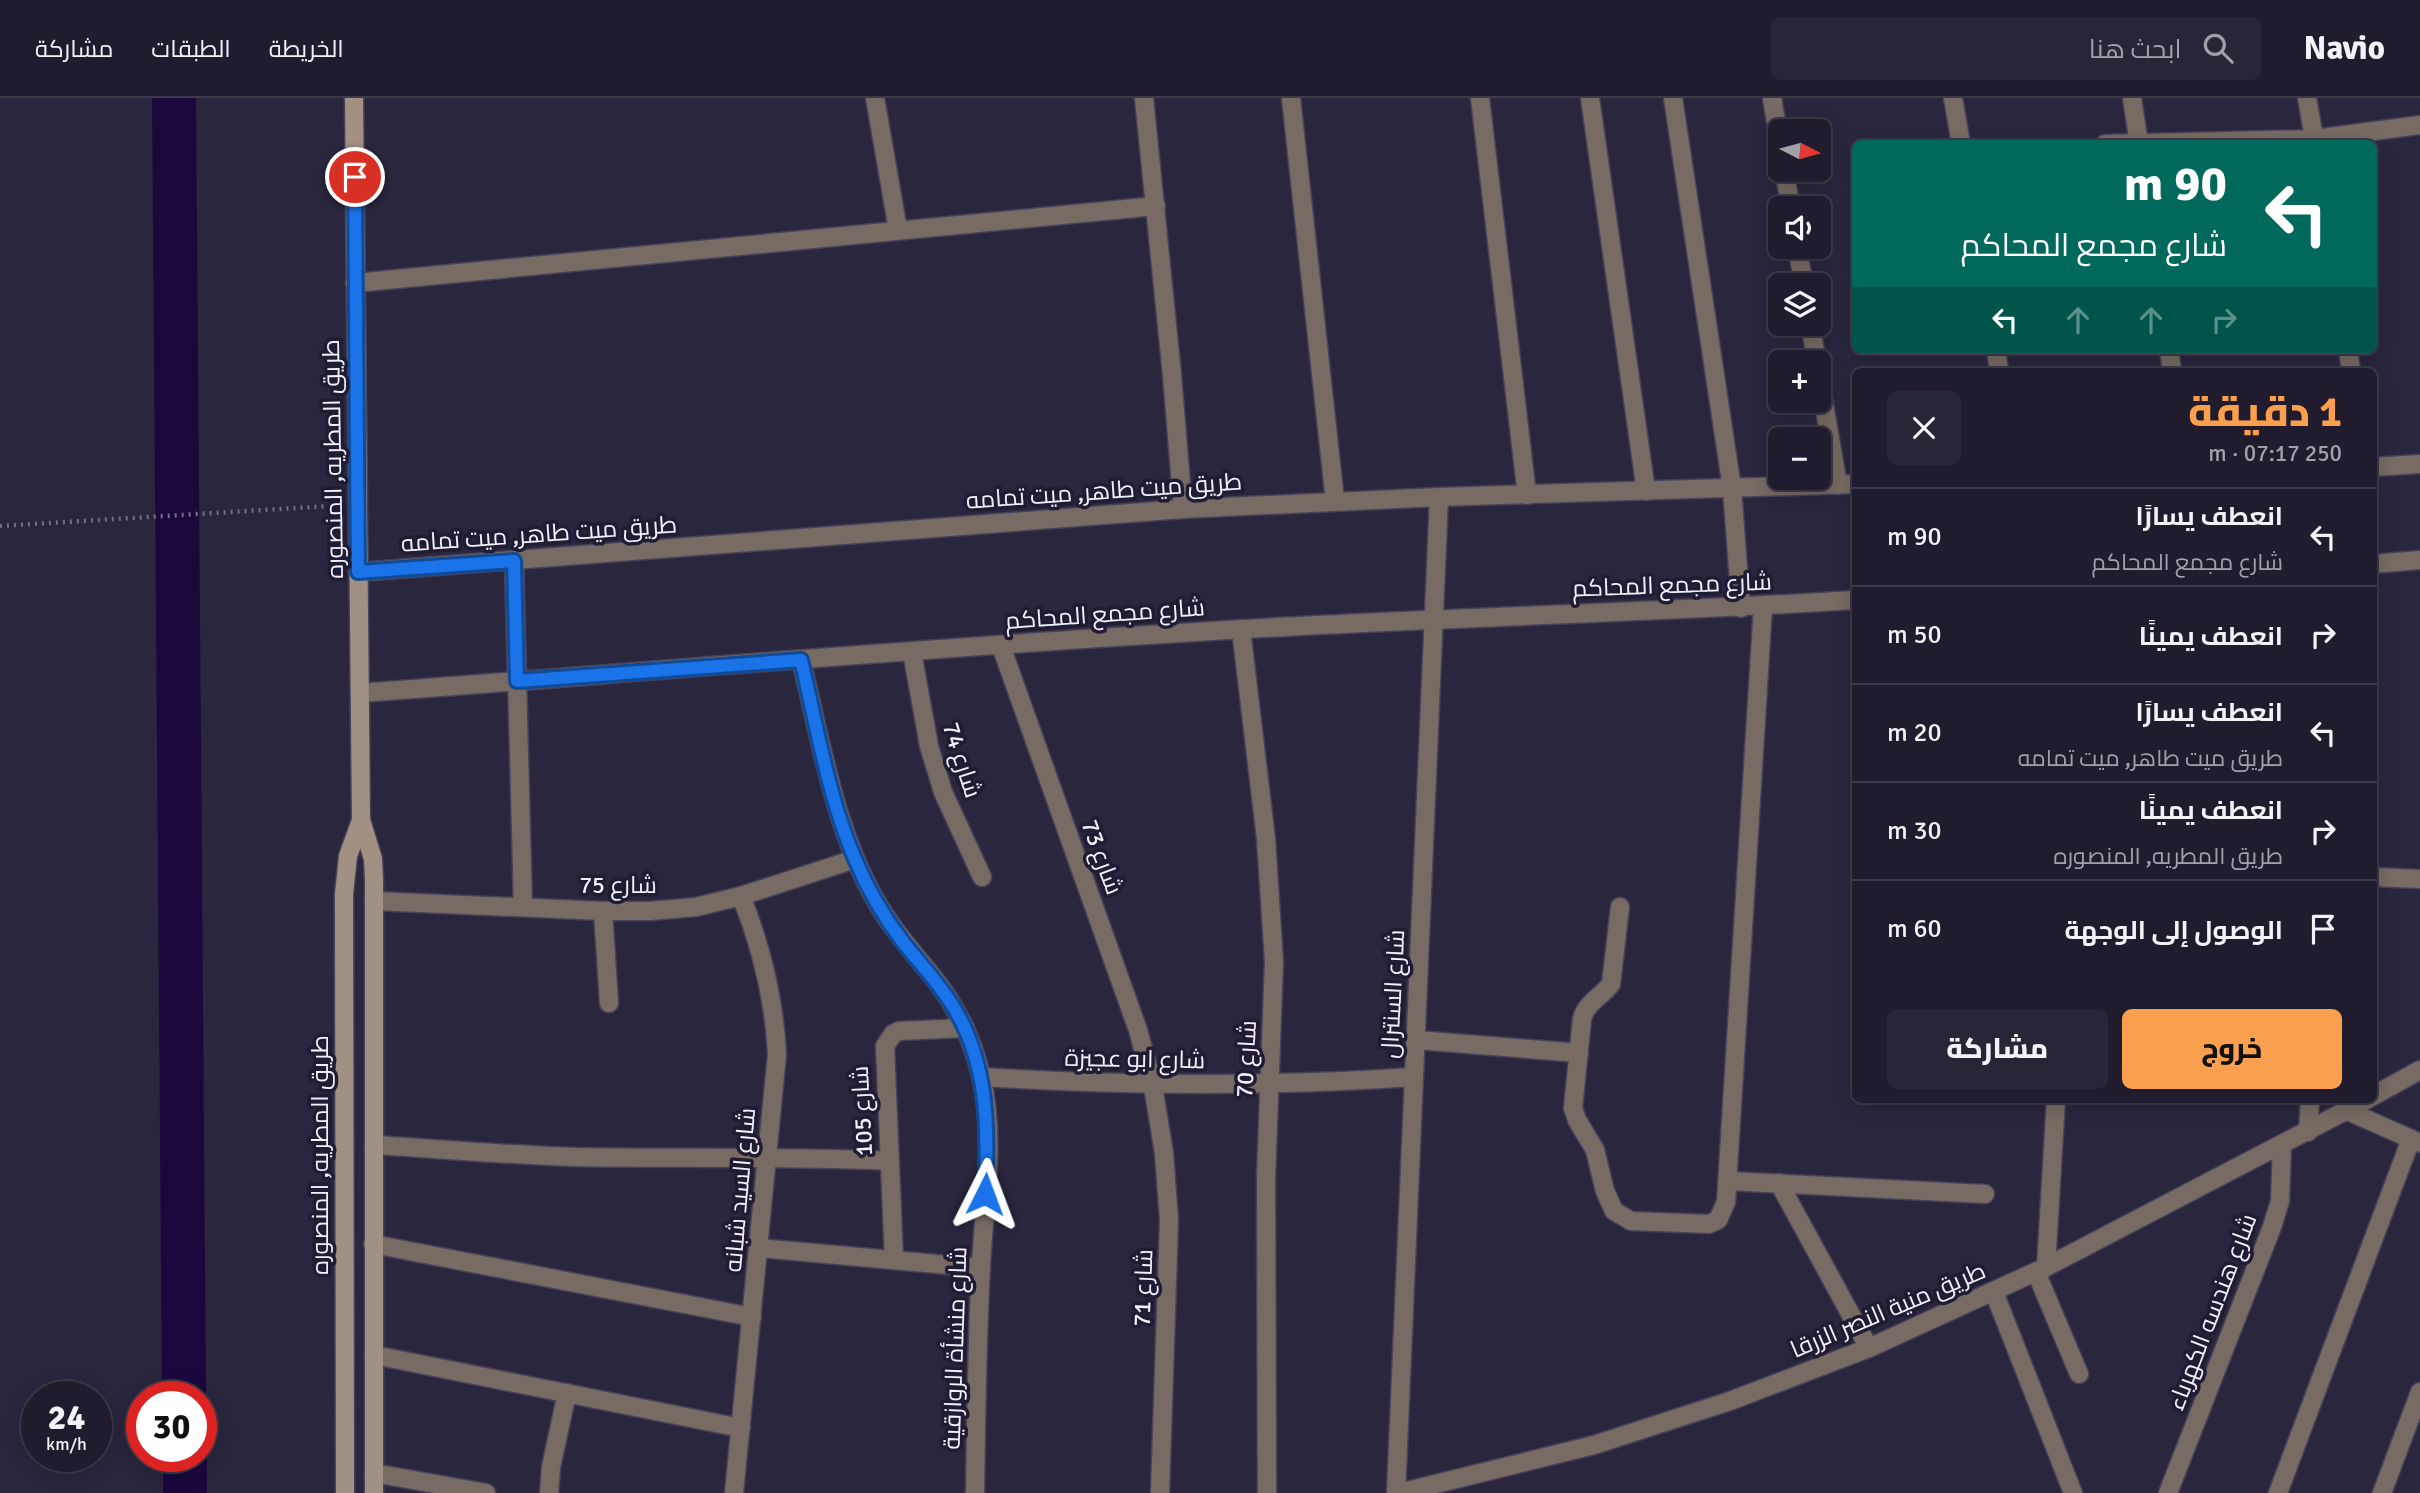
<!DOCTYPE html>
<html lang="ar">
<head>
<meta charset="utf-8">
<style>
	:root { --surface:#201c2e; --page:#282536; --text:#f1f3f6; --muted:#a2a1aa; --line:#3d3a4a; --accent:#f99f4d }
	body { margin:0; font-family:Signika,Cairo,sans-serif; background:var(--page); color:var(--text); direction:rtl; height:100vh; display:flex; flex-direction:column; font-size:26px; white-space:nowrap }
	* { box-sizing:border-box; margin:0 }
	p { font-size:23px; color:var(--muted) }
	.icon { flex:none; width:38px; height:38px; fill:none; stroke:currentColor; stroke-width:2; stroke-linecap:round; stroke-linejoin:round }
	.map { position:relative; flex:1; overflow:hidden; direction:ltr }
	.sheet { position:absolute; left:1852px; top:270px; width:525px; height:735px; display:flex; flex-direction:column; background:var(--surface); border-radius:10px; box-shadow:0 4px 18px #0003,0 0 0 2px var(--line); direction:rtl }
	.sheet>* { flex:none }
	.banner { position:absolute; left:1852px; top:42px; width:525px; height:214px; border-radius:10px; box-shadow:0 4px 18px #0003,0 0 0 2px var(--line); direction:rtl; background:#00695c; color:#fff; overflow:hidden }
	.needle { width:46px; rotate:96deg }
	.fabs { position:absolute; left:1768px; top:21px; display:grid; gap:14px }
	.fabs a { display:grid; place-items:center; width:63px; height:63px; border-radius:10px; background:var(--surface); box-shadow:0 4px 18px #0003,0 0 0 2px var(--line); font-size:35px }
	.speed { position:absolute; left:21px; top:1283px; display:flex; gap:14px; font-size:35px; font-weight:700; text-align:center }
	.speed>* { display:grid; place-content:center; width:91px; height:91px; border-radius:50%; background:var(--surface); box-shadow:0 4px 18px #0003,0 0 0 2px var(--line); line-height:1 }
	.speed small { font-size:18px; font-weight:400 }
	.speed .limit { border:10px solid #d22; background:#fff; color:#111 }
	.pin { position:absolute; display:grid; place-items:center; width:60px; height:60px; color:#fff; margin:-30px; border:4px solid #fff; border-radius:50%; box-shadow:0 2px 7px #0007 }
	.me { position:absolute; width:77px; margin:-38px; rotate:3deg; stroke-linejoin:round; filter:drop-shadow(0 0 5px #0008) }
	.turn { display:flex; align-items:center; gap:24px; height:147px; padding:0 35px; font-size:32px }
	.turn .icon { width:91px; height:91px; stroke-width:2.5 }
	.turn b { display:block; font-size:49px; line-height:60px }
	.lanes { display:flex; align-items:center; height:66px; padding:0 35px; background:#0003; justify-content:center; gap:35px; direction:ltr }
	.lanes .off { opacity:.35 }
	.round { display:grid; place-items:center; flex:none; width:74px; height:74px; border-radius:10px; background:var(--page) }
	.overview { display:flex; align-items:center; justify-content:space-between; height:119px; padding:0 35px }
	h1 { font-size:42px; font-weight:800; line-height:52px; color:var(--accent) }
	.button { display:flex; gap:14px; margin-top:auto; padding:14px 35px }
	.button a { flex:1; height:80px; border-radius:10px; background:var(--accent); color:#111; font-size:28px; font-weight:800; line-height:80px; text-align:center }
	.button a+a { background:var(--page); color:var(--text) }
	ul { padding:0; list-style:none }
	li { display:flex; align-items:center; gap:21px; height:98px; padding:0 35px; border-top:2px solid var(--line) }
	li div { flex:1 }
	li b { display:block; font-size:26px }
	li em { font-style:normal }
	header { display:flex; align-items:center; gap:42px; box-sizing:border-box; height:98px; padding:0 35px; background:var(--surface); border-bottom:2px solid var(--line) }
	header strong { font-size:33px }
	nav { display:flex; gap:38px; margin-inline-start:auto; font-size:24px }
	.search { width:490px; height:63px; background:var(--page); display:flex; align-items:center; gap:18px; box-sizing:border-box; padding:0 24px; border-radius:10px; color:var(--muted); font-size:26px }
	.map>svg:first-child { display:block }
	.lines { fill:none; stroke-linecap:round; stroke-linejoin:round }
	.canal { stroke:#1a083d; stroke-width:44 }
	.lane-casing { stroke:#464259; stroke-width:21 }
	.street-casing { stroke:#464259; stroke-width:21 }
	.secondary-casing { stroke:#464259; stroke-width:21 }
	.path { stroke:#737084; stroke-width:4.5; stroke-dasharray:2 5; stroke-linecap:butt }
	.lane { stroke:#776b63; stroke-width:18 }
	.street { stroke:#776b63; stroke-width:18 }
	.secondary { stroke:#a29082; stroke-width:18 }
	.route-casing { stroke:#114b97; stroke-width:18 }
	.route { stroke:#1a73e8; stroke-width:12 }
	.labels { text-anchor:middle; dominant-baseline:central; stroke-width:7; stroke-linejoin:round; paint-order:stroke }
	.street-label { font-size:24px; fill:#f2f0fd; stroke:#201c33 }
</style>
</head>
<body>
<header>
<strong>Navio</strong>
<div class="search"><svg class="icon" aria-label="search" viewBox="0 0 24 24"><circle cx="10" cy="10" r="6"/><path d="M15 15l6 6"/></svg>ابحث هنا</div>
<nav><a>الخريطة</a><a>الطبقات</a><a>مشاركة</a></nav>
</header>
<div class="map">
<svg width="2420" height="1395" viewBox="0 0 2420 1395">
	<rect width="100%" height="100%" fill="#2a263e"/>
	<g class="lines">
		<g class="canal">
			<polyline points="174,0 184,1298"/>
			<polyline points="185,1358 185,1395"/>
		</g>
		<g class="lane-casing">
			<g id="lane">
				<path d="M 1620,809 L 1611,886 C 1601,899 1586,905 1582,921 L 1573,1010 L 1577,1022 L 1595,1052 L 1605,1093 L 1614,1113 L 1631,1123 L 1709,1126 L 1718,1122 L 1726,1104 L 1763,508"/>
				<polyline points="603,813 609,905"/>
				<polyline points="1416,942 1579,955"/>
				<polyline points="1728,1083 1985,1096"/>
				<polyline points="1779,1085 1869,1250"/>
				<polyline points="2046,1169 2056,1001"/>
				<polyline points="2036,1174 2079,1276"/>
			</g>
		</g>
		<g class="street-casing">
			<g id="street">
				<polyline points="875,0 898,132"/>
				<polyline points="1144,0 1172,277 1183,411"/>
				<polyline points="1291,0 1335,403"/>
				<polyline points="1480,0 1527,397"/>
				<polyline points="1590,0 1646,393"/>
				<polyline points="1673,0 1732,390 1741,510"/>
				<polyline points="1772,0 1780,47"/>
				<polyline points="1953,0 1961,46"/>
				<polyline points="2132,0 2139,46"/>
				<polyline points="2307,0 2315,46"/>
				<polyline points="2105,46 2314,41 2420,27"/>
				<polyline points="1784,72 1791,110"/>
				<polyline points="1797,149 1804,187"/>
				<polyline points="355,185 1156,108"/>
				<polyline points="1810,226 1817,264"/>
				<polyline points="1996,252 1999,273"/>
				<polyline points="2169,252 2172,273"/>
				<polyline points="2348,252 2351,273"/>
				<polyline points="1818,272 1838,387"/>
				<polyline points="2373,369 2420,366"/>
				<polyline points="514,463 523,809"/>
				<polyline points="2373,466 2420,462"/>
				<polyline points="358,474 1183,411 1439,399 1855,386"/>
				<polyline points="1241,531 1266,741 1274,864 1266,1079 1267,1395"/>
				<polyline points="1001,548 1118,876 1138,932 1153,988 1164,1055 1169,1122 1160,1395"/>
				<polyline points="912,554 929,648 943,694 982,779"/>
				<path d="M 801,562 C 821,643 834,730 876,803 C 892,831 913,854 933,879 C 956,908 973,942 981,978 C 996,1039 984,1107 981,1168 C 977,1243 976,1319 975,1395"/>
				<path d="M 360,595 C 655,573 950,548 1246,531 C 1449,519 1652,515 1855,502"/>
				<polyline points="2373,779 2420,781"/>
				<polyline points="374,803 603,813 650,813 696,809 741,798 855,761"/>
				<path d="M 982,979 C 1128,988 1268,989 1414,979"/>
				<polyline points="2373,998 2420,972"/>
				<polyline points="2348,1013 2420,1045"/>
				<polyline points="2308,1034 2310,1001"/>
				<path d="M 374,1047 C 441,1051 508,1057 575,1059 C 680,1061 784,1058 889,1063"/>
				<polyline points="373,1146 752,1219"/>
				<polyline points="759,1150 981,1170"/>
				<polyline points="894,1162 885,948 893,936 899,933 965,930"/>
				<polyline points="1994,1194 2073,1395"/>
				<polyline points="374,1257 741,1330"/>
				<polyline points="374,1375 486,1395"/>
				<polyline points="549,1395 551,1369 567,1295"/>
				<path d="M 734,1395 L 777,956 C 774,900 762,850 741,798"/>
				<polyline points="1396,1395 1439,399"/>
				<polyline points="1399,1395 1594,1347 1730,1303 1869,1250 2046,1169 2368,1001"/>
				<polyline points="2168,1395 2272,1129 2280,1103 2282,1048"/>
				<polyline points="2278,1395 2411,1041"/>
				<polyline points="2382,1395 2420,1294"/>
			</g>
		</g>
		<g class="secondary-casing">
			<g id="secondary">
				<polyline points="354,0 361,722 373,761 374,782 374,1395"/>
				<polyline points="345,1395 344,796 348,758 361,722"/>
			</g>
		</g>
		<polyline class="path" points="0,428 329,408"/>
		<use href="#lane" class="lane"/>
		<use href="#street" class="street"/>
		<use href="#secondary" class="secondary"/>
	</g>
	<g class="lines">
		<g class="route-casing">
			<path id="route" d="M 355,79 L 358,474 L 514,463 L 517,583 L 801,562 C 817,628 828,699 855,761 C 867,790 884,819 903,844 C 918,863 935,881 949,902 C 988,960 989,1028 985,1096"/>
		</g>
		<use href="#route" class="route"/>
	</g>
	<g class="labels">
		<g class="street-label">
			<text transform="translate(333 361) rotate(-91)">طريق المطريه, المنصوره</text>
			<text transform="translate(1104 393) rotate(-4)">طريق ميت طاهر, ميت تمامه</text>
			<text transform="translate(539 436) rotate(-4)">طريق ميت طاهر, ميت تمامه</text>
			<text transform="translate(1672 487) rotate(-2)">شارع مجمع المحاكم</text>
			<text transform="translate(1105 516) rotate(-4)">شارع مجمع المحاكم</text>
			<text transform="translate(962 662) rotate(72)">شارع 74</text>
			<text transform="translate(1102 759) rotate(70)">شارع 73</text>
			<text x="618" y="787">شارع 75</text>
			<text transform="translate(1393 896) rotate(-87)">شارع السنترال</text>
			<text transform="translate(1135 961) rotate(1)">شارع ابو عجيزة</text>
			<text transform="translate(1246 961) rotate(-87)">شارع 70</text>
			<text transform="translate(862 1013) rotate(-93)">شارع 105</text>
			<text transform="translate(320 1057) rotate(-90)">طريق المطريه, المنصوره</text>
			<text transform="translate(740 1092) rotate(-85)">شارع السيد شبانه</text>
			<text transform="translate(1143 1190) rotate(-88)">شارع 71</text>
			<text transform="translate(1888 1212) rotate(-23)">طريق منية النصر الزرقا</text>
			<text transform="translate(2212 1214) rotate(-69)">شارع هندسه الكهرباء</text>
			<text transform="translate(955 1250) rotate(-88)">شارع منشأة الروازقية</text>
		</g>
	</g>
</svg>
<div class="fabs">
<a><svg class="needle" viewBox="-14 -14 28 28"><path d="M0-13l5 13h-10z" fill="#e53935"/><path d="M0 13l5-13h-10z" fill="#a2a1aa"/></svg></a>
<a><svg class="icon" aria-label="sound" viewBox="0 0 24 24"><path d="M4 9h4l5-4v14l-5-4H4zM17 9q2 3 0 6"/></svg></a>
<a><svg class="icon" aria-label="layers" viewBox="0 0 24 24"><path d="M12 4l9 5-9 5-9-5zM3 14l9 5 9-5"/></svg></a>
<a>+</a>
<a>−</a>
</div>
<div class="speed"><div>24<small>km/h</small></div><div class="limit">30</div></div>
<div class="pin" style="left:355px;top:79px;background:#d93025"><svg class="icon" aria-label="arrive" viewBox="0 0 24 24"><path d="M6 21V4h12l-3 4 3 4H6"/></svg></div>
<svg class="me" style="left:985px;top:1096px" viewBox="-20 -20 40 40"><path d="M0-17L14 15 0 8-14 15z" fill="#1a73e8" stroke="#fff" stroke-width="4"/></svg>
<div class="banner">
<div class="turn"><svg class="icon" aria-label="left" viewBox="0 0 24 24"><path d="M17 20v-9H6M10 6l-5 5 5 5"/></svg><div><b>90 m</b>شارع مجمع المحاكم</div></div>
<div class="lanes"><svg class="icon" aria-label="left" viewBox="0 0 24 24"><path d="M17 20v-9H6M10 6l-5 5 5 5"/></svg><svg class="icon off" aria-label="ahead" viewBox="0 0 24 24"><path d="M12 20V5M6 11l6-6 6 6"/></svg><svg class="icon off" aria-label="ahead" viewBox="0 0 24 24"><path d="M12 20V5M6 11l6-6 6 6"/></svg><svg class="icon off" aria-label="right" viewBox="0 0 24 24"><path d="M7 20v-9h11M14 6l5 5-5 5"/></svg></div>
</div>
<section class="sheet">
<div class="overview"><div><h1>1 دقيقة</h1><p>250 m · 07:17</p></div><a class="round"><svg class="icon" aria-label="close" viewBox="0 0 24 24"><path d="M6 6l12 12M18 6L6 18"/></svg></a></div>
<ul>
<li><svg class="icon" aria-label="left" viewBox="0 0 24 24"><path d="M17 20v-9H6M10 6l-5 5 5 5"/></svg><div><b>انعطف يسارًا</b><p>شارع مجمع المحاكم</p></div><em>90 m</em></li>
<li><svg class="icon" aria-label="right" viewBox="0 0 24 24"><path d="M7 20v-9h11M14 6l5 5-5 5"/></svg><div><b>انعطف يمينًا</b></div><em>50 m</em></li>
<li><svg class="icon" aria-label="left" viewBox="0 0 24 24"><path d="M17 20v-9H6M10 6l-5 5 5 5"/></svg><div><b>انعطف يسارًا</b><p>طريق ميت طاهر, ميت تمامه</p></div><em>20 m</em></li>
<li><svg class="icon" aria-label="right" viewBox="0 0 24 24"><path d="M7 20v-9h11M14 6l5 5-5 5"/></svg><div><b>انعطف يمينًا</b><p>طريق المطريه, المنصوره</p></div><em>30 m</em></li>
<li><svg class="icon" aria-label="arrive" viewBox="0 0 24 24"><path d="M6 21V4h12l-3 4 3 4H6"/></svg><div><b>الوصول إلى الوجهة</b></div><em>60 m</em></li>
</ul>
<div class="button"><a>خروج</a><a>مشاركة</a></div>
</section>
</div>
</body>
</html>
